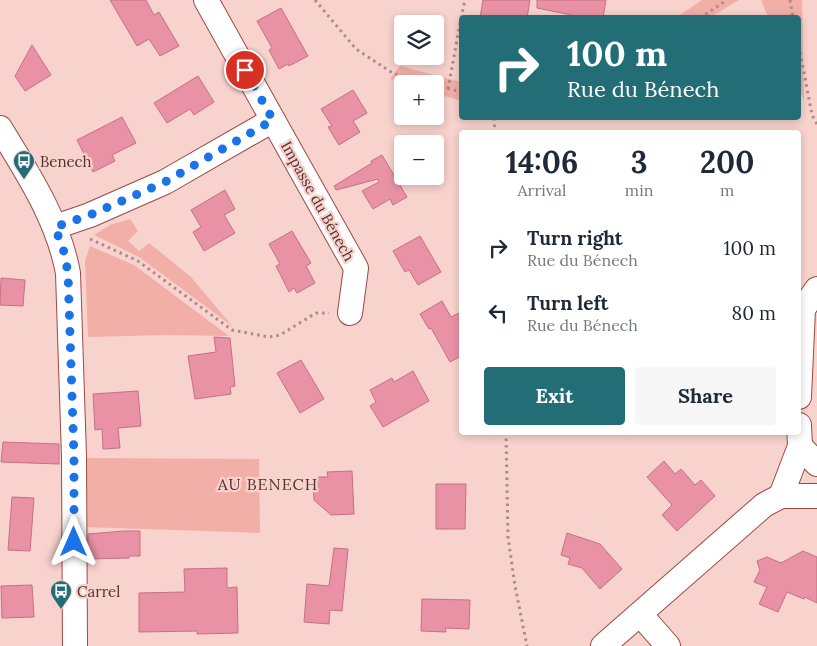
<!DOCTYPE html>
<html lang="en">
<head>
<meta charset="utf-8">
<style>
	:root { --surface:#fff; --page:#f6f6f7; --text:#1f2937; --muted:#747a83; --accent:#236d76 }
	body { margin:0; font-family:Lora,serif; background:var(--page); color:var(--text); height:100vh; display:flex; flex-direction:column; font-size:19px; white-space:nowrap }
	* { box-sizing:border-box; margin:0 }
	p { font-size:16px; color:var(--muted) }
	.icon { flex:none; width:28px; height:28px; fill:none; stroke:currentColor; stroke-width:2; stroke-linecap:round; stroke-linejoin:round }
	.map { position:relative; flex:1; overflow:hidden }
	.details { position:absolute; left:459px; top:130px; width:342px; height:305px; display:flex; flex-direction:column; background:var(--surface); border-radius:5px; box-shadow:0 2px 8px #0003 }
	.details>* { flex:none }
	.hud { position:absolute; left:459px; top:15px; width:342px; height:105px; border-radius:5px; box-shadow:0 2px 8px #0003; background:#236d76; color:#fff; overflow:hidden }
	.tools { position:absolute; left:394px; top:15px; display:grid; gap:10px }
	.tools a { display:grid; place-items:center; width:50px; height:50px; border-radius:5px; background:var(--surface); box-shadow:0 2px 8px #0003; font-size:25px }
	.pin { position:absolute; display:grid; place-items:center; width:42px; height:42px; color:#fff; margin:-21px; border:2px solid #fff; border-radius:50%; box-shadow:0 1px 5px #0007 }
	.me { position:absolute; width:55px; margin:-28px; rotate:0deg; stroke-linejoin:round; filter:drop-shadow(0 0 4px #0008) }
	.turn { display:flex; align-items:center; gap:18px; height:105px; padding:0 25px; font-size:22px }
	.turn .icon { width:65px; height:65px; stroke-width:2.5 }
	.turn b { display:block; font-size:35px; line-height:42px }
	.eta { display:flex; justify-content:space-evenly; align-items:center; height:85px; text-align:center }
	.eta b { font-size:30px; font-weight:700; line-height:35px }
	.button { display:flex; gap:10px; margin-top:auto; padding:10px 25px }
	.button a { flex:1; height:58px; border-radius:5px; background:var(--accent); color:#fff; font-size:20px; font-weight:700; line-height:58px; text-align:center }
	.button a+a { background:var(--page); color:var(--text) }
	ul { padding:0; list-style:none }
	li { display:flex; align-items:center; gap:15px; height:65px; padding:0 25px }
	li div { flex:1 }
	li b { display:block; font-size:19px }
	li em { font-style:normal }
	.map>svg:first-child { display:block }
	.green { fill:#f2afa8 }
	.building { fill:#ea92a5; stroke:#c57084 }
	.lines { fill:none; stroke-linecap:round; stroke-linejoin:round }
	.minor-casing { stroke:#9b4a45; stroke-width:26 }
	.path { stroke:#af8985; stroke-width:3; stroke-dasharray:2.5 4; stroke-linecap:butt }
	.minor { stroke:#fff; stroke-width:24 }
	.route { stroke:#1a73e8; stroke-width:9; stroke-dasharray:0 16.2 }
	.labels { text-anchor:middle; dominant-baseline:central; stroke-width:4.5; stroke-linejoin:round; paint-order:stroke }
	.poi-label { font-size:15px; fill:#55302d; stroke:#f8d2cd; text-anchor:start }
	.street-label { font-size:15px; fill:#55302d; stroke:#f8d2cd }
	.neighbourhood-label { font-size:16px; letter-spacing:1px; fill:#55302d; stroke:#f8d2cd }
</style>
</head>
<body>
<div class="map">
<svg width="817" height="646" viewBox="0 0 817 646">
	<rect width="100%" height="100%" fill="#f8d2cd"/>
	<g class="green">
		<polygon points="702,0 739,0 711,17 677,17"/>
		<polygon points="761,0 802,0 804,101 799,88 799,18 768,17"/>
		<polygon points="400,66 461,82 461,101 435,93 435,84 405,84 390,79"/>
		<polygon points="130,219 138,231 128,241 139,251 149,243 191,277 232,326 139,257 94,235 110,225"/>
		<polygon points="90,246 134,265 229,336 166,335 88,337 85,261"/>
		<polygon points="87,458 259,459 260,533 84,527"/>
	</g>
	<g class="building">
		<polygon points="110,0 146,0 154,15 159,12 179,46 160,56 149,39 137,46"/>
		<polygon points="483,0 530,0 527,18 480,18"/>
		<polygon points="537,0 606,0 603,18 586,18 537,8"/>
		<polygon points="281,8 308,56 289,66 288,64 279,69 269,50 272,48 257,21"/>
		<polygon points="32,45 51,75 25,91 15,76"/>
		<polygon points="198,76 214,102 194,115 190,109 167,123 154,103"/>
		<polygon points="353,90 367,113 353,121 360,132 339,145 328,127 332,126 321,109"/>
		<polygon points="122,117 136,143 112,155 115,161 93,172 77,140"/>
		<polygon points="382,155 407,197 393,205 390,199 373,209 362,191 379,182 378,179 336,190 334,186 372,163 371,161"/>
		<polygon points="225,190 235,209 224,215 235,233 204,251 193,232 201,227 191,210"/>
		<polygon points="292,231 311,263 306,266 315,283 297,293 294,288 289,292 276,266 280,264 269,244"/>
		<polygon points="420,236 441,272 418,285 409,270 405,272 393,251"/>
		<polygon points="1,278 25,280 23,306 0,305"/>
		<polygon points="442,301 451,317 461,312 461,356 450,362 431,328 429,329 420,314"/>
		<polygon points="214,337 230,338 235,386 230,387 231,394 195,399 188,356 216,352"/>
		<polygon points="301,360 324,399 300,413 277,373"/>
		<polygon points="413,371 429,401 383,427 370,406 376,402 370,390 392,378 394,382"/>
		<polygon points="138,391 141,426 118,428 120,448 103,449 102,429 95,430 93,394"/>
		<polygon points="3,442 59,444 59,464 1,462"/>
		<polygon points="664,461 675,474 681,469 695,485 701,480 715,496 677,531 662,515 672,505 647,477"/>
		<polygon points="352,471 354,514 331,515 314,500 313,482 318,477 328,477 327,472"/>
		<polygon points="436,484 466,484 465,529 436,529"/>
		<polygon points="12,497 34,498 30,551 8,550"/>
		<polygon points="124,531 140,531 140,556 129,556 129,558 88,559 88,534"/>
		<polygon points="567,533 600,544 622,569 600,589 582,568 568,564 570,558 561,555"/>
		<polygon points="334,548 348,549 342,611 330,610 329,624 304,622 307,584 329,586"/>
		<polygon points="803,551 817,557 817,603 805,597 804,599 787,592 778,612 759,604 767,587 754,582 760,570 757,561 767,557 781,563"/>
		<polygon points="227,568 227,588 237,587 238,633 197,634 197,631 139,632 139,593 185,592 184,569"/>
		<polygon points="32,585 34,617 2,618 1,586"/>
		<polygon points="422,599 470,600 469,629 445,628 446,632 421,631"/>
	</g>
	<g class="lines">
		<g class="minor-casing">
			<g id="minor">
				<polyline points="273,120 356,268 350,313"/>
				<path d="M 0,128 C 28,174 58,219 68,273 L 74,457 L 75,646"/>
				<polyline points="55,227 90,215 165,182 273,120 206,0"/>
				<polyline points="799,397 803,309 817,289"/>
				<polyline points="800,446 817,464"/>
				<polyline points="781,496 800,446 799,425"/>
				<polyline points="640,614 668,646"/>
				<polyline points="603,646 764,505 781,496 817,496"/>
			</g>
		</g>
		<g class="path">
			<polyline points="315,0 356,49 394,74 430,84"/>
			<polyline points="790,0 793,18"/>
			<polyline points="461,18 465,0"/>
			<polyline points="700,18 727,0"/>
			<polyline points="799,46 812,115 817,124"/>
			<polyline points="435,85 461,92"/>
			<polyline points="448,89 461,18"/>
			<polyline points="494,118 495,132"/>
			<polyline points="90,239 138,261 232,330 269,337 280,335 316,313 329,313"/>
			<polyline points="506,432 508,537 515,586 527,646"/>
		</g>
		<use href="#minor" class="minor"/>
	</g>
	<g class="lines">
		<polyline class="route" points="74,542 74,457 68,273 64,252 55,227 90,215 165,182 273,120 245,70"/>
	</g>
	<defs>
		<g id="bus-pin" transform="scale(1.125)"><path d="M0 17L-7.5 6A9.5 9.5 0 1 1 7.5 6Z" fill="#236d76" stroke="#f8d2cd"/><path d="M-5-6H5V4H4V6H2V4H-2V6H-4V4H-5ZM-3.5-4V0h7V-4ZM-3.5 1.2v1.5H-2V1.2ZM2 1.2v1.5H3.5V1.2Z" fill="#fff"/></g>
	</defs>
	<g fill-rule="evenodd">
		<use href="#bus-pin" x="24" y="161"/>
		<use href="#bus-pin" x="61" y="591"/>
	</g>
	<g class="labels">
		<g class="poi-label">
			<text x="40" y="161">Benech</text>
			<text x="77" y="591">Carrel</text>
		</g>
		<g class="street-label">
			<text transform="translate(318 201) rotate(61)">Impasse du Bénech</text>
		</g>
		<g class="neighbourhood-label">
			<text x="268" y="484">AU BENECH</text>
		</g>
	</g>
</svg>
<div class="tools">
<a><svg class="icon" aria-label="layers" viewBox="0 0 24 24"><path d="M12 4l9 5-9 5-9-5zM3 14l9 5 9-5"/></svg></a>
<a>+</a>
<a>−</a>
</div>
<div class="pin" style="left:245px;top:70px;background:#d93025"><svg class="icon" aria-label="arrive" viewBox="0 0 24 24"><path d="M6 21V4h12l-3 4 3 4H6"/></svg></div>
<svg class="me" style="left:74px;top:542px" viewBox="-20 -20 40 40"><path d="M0-17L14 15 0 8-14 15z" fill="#1a73e8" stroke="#fff" stroke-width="4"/></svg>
<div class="hud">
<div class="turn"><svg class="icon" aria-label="right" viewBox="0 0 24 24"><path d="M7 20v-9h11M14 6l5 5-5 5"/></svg><div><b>100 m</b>Rue du Bénech</div></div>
</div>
<section class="details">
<div class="eta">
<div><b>14:06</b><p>Arrival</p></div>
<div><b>3</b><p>min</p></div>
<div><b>200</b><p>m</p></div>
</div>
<ul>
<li><svg class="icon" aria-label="right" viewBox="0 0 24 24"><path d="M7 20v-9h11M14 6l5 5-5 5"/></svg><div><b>Turn right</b><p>Rue du Bénech</p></div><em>100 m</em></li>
<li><svg class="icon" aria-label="left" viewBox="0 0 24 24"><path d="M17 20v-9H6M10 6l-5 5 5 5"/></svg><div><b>Turn left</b><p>Rue du Bénech</p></div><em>80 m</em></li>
</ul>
<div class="button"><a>Exit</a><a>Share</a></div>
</section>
</div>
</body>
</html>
